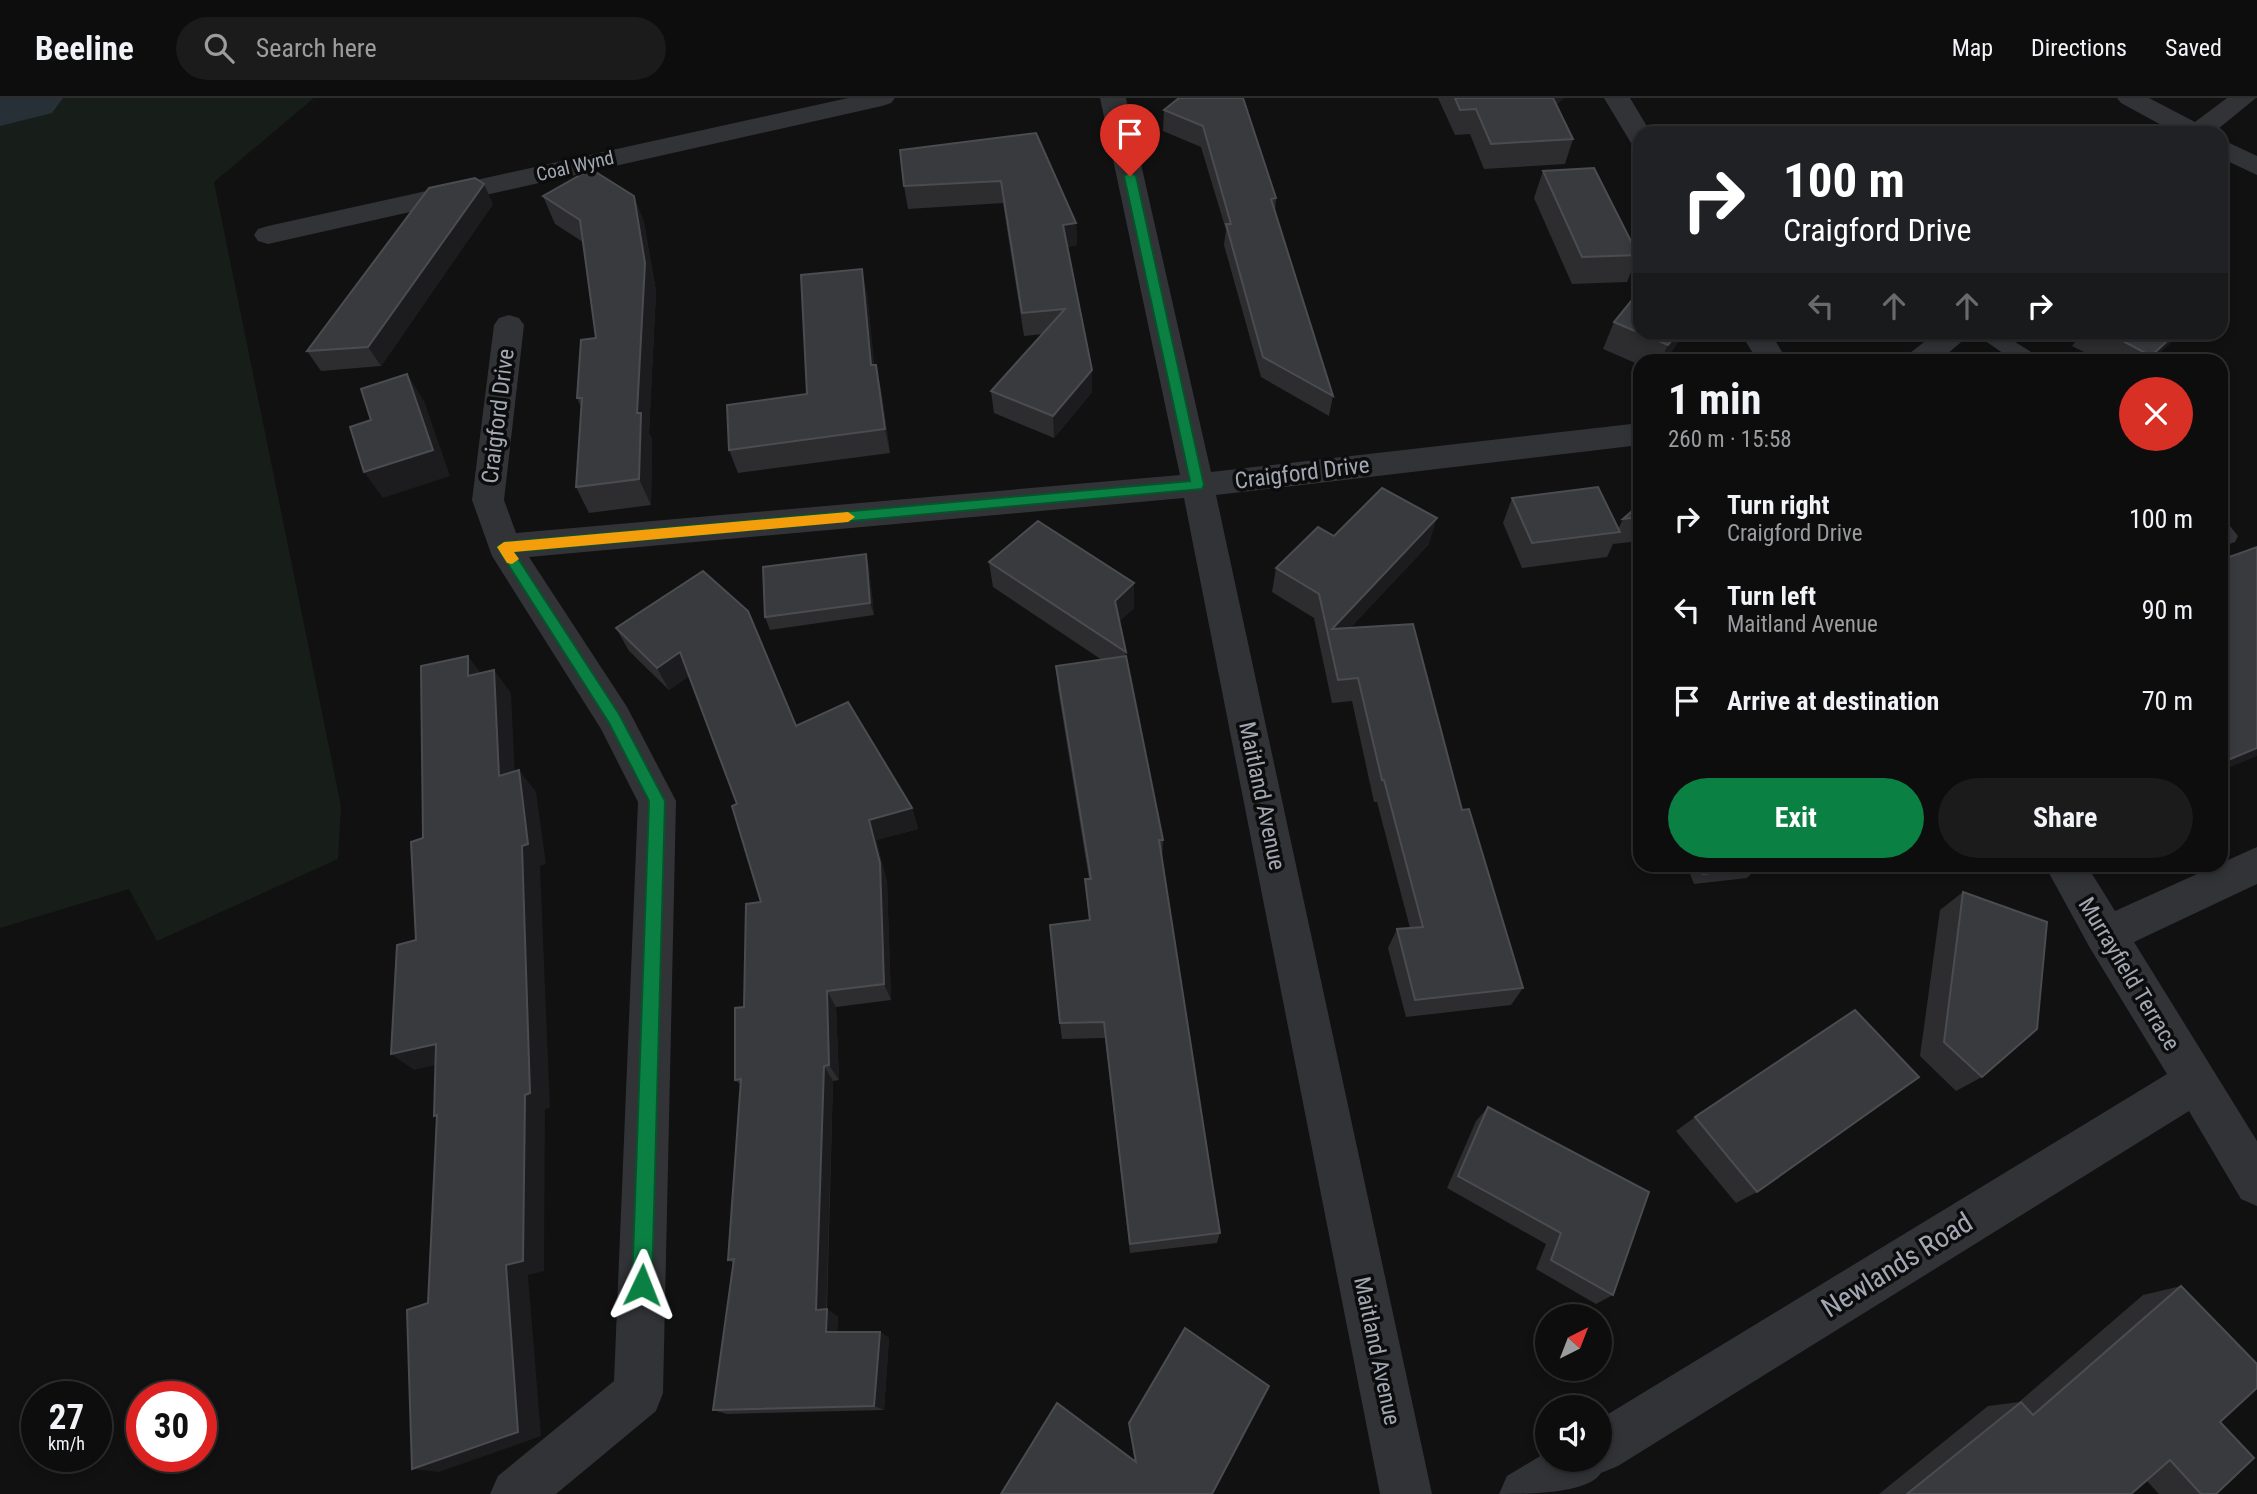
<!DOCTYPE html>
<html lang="en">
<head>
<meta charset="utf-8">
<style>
	:root { --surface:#0d0d0e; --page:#1b1b1c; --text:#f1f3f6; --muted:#9a9c9e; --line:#2d2d2e; --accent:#0b8043 }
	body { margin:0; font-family:"Roboto Condensed",sans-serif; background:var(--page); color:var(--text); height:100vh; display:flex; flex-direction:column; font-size:26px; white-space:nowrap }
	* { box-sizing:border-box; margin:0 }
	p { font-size:23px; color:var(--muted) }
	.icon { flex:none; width:38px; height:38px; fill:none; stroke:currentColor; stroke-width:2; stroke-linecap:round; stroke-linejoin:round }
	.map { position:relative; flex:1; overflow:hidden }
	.sheet { position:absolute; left:1633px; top:256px; width:595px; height:518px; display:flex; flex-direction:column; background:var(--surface); border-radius:21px; box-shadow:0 4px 10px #0003,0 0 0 2px var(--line) }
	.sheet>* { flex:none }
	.top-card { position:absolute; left:1633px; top:28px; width:595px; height:214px; border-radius:21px; box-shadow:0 4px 10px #0003,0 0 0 2px var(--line); background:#202124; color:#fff; overflow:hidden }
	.needle { width:46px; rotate:42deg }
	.controls { position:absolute; left:1535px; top:1206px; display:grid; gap:14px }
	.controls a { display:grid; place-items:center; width:77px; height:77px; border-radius:50%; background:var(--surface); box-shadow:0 4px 10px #0003,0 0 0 2px var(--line); font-size:35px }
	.speed { position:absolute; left:21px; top:1283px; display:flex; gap:14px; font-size:35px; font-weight:700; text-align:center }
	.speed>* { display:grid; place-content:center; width:91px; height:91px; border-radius:50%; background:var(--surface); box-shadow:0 4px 10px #0003,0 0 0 2px var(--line); line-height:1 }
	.speed small { font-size:18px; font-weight:400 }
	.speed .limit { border:10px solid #d22; background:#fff; color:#111 }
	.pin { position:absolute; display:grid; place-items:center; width:60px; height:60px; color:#fff; margin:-72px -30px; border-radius:50% 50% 50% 0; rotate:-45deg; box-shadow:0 0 7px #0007 }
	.pin .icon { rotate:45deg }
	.me { position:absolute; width:77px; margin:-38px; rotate:2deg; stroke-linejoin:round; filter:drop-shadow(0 0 5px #0008) }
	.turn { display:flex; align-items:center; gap:24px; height:147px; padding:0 35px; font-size:32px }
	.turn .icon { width:91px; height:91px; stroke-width:2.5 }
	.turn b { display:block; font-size:49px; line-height:60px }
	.lanes { display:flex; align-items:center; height:66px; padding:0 35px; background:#0003; justify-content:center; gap:35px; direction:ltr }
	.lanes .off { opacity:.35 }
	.round { display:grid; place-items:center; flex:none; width:74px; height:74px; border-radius:37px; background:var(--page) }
	.summary { display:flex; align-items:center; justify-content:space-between; height:119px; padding:0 35px }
	h1 { font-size:42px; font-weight:700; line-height:52px }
	.action { display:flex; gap:14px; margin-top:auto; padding:14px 35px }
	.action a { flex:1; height:80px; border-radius:42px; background:var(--accent); color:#fff; font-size:28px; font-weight:700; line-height:80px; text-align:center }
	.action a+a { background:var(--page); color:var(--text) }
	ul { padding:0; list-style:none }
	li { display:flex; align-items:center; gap:21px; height:91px; padding:0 35px }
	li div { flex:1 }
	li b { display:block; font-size:26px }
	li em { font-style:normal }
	header { display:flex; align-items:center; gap:42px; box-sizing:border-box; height:98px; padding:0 35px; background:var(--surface); border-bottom:2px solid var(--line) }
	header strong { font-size:33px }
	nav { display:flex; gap:38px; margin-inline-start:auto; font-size:24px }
	.search { width:490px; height:63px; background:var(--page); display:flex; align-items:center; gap:18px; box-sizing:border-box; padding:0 24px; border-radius:38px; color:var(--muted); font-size:26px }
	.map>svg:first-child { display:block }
	.green { fill:#171d18 }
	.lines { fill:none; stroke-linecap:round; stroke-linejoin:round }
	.river { fill:#273036; fill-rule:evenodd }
	.lane { fill:#323337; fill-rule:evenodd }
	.street { fill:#323337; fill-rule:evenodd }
	.wall { fill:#2d2d30 }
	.shaded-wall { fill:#1c1c1e }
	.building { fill:#393a3e; stroke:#4a4c50; stroke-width:2 }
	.route { fill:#0b8043; stroke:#07532c; stroke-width:2 }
	.slow { fill:#f59e0b }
	.labels { text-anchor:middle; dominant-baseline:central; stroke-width:7; stroke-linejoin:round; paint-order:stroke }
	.far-street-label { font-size:19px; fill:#a2a8b3; stroke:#0c0c0d }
	.street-label { font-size:23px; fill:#a2a8b3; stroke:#0c0c0d }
	.near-street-label { font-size:28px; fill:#a2a8b3; stroke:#0c0c0d }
</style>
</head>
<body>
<header>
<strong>Beeline</strong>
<div class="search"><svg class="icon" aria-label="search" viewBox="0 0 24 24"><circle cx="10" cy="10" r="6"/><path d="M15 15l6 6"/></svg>Search here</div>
<nav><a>Map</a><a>Directions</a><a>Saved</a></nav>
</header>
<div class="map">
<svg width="2257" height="1396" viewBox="0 0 2257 1396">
	<rect width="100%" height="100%" fill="#111112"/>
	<polygon class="green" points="0,0 314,0 214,84 341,708 338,761 157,843 129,791 0,830"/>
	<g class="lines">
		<polygon class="river" points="0,0 63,0 52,15 0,28"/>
		<g class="lane">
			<polygon points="1972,234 1999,234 2036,257 2039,262 2013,262"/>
			<polygon points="2221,425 2230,428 2238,438 2235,444 2221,449"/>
		</g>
		<g class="street">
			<polygon points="848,0 895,0 891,5 882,8 268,146 258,143 254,137 258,131 268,128"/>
			<polygon points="1100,0 1126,0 1211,374 1640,325 1640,347 1216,397 1432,1396 1380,1396 1184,400 529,459 627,609 676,703 663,1295 656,1313 556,1396 490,1396 498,1378 614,1283 638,704 601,631 492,458 472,402 494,227 499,220 509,217 519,220 524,227 504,402 516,435 1180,377"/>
			<polygon points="1604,0 1630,0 1651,35 1640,35 1640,47 1631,45"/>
			<polygon points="2117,0 2149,0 2195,24 2227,0 2256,0 2213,35 2176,35 2121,5"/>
			<polygon points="2221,41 2257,58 2257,77 2221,60"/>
			<polygon points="1740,234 1770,234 1787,262 1757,262"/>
			<polygon points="1937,234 1973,234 1940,262 1906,262 1910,255"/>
			<path d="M 2257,749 L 2257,786 L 2134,844 L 2257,1043 L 2257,1108 L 2241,1101 L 2189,1013 L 1618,1368 L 1601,1375 C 1588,1396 1526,1396 1499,1396 L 1507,1378 L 1547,1354 L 1547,1362 L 1600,1362 L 1600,1321 L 2167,976 L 2090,850 L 2044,766 L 2086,766 L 2115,813 Z"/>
		</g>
	</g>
	<g class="wall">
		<polygon points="1179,0 1276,100 1275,114 1333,298 1329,318 1261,279 1224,147 1226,132 1201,49 1163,33 1164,12"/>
		<polygon points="1438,0 1564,0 1556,7 1573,41 1565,66 1484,71 1470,36 1455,37"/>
		<polygon points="1036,35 1076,125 1077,147 1067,149 1092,294 1054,340 994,315 991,293 1043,236 1024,238 1003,105 908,111 904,88"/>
		<polygon points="1543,73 1638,157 1627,184 1572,186 1534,100"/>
		<polygon points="543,98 634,98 644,125 656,193 649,335 652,341 651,407 589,415 576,389 581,309 577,300 596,240 583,144 555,126"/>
		<polygon points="493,106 381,268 321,273 307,253"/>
		<polygon points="867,195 874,267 881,291 890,355 738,375 729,352 807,296"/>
		<polygon points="1614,224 1640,234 1686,234 1665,262 1640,262 1640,267 1603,251"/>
		<polygon points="2083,234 2183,234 2151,262 2100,262 2072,248"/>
		<polygon points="1512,400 1618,431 1623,421 1640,406 1640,443 1613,446 1607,459 1522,470 1503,425"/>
		<polygon points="1334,438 1429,446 1350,530 1462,712 1523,890 1511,907 1406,919 1388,850 1397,831 1410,830 1377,704 1374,704 1352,603 1332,605 1314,520 1272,494 1276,470"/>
		<polygon points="866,456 869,469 874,517 770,532 765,519"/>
		<polygon points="989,464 1134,485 1134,510 1119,523 1163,742 1162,761 1220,1135 1217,1145 1130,1155 1105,940 1062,941 1060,925 1089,822 1085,781 1089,781 1058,591 1056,568 1102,562 993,489"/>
		<polygon points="616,530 796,628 912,710 918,731 876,742 887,784 891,902 836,909 839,982 833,983 827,1211 838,1219 837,1234 880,1234 889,1240 884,1312 727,1316 713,1312 733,1165 728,1162 741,987 735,982 744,909 761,804 737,706 689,578 669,592 629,553"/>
		<polygon points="1686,766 1756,766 1757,770 1747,780 1694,786"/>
		<polygon points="1858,766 1881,766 1859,769"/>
		<polygon points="1963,794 1982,979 1956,993 1920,958 1940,812"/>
		<polygon points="1488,1009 1613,1197 1596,1206 1536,1171 1546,1146 1447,1090 1476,1023"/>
		<polygon points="1695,1019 1757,1094 1736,1105 1676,1033"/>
		<polygon points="2181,1188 2220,1324 2216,1396 2159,1396 2146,1382 2131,1396 1879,1396 1988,1308 2019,1304 2143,1197"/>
		<polygon points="1129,1325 1212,1396 1135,1363 1129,1331"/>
	</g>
	<g class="shaded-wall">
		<polygon points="1548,0 1564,0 1542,19"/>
		<polygon points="484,86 493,106 381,268 368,249"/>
		<polygon points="634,98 644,125 656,193 649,335 652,341 651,407 639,381"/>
		<polygon points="1076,125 1077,147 1064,150 1063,127"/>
		<polygon points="862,171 867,195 877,291 871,267"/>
		<polygon points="1678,234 1686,234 1665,262 1661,262 1668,247"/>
		<polygon points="2177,234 2183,234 2151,262 2147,262"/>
		<polygon points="876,267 881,291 890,355 885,331"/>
		<polygon points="1092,272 1092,294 1054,340 1053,318"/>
		<polygon points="407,276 424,303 450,378 383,400 364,374"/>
		<polygon points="1437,420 1429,446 1331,550 1332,531"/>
		<polygon points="866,456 869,469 874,517 870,505"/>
		<polygon points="1134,485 1134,510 1116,527 1115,503"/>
		<polygon points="680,554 692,576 669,592 657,570"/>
		<polygon points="468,558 485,581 468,578"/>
		<polygon points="494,572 511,595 516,700 499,678"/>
		<polygon points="2257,650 2257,658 2221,673 2221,665"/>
		<polygon points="519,672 536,694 546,766 540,768 550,1010 545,1011 544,1173 528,1177 541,1338 439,1374 412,1371 506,1167"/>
		<polygon points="912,710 918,731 876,742 887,784 891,902 884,886 869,722"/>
		<polygon points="827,893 836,909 839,982 829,967"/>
		<polygon points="436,946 458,962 414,972 391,956"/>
		<polygon points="824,968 833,983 826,1219 816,1212"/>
		<polygon points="827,1211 838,1219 836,1241 826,1234"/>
		<polygon points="880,1234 889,1240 884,1312 874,1308"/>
	</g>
	<g class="building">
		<polygon points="1179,0 1243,0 1276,100 1271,101 1333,298 1263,259 1226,126 1231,126 1203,28 1164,12"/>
		<polygon points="1455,0 1553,0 1573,41 1491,46 1476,11 1460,12"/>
		<polygon points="1036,35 1076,125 1063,127 1092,272 1053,318 991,293 1065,211 1022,215 1001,83 904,88 900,52"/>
		<polygon points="1594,70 1638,157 1582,159 1543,73"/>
		<polygon points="591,71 634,98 645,165 637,315 641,315 639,381 576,389 582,300 577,300 581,242 596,240 580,122 543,98"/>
		<polygon points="475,80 484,86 368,249 307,253 429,90"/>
		<polygon points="862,171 871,267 876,267 885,331 729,352 727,307 807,296 801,177"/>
		<polygon points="1640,192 1640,234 1678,234 1668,247 1614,224"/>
		<polygon points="2106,234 2177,234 2151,258"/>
		<polygon points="407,276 433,352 364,374 350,329 371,322 361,291"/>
		<polygon points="1598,389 1620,434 1532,445 1512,400"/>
		<polygon points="1382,390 1437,420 1332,531 1413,526 1462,712 1469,711 1523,890 1415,902 1397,831 1423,829 1384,682 1382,682 1358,580 1338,582 1319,496 1276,470 1318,429 1334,438"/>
		<polygon points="1640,406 1640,419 1623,421"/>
		<polygon points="1038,423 1134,485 1115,503 1126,554 989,464"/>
		<polygon points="2257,449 2257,650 2221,665 2221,462"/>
		<polygon points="866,456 870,505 765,519 763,469"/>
		<polygon points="703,473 748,513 796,628 848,604 912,710 869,722 880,765 884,886 827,893 829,967 824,968 816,1212 827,1211 826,1234 880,1234 874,1308 713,1312 734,1161 728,1162 741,981 735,982 735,910 744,909 746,806 761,804 732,708 737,706 680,554 657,570 616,530"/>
		<polygon points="468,558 468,578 494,572 499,678 519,672 528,746 522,748 530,995 525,997 523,1163 506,1167 518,1334 412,1371 407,1212 428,1205 437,1017 434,1018 436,946 391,956 397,847 416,842 411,744 423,740 421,568"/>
		<polygon points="1126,558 1163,742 1159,742 1220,1135 1130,1146 1104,924 1060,925 1050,827 1090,822 1085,781 1091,781 1056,568"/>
		<polygon points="1699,766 1756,766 1757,770 1703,776"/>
		<polygon points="1963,794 2047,824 2037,931 1982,979 1944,944"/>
		<polygon points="1855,912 1919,979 1757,1094 1695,1019"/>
		<polygon points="1488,1009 1649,1094 1613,1197 1551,1162 1561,1135 1458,1078"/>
		<polygon points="2181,1188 2257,1266 2257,1290 2220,1324 2254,1360 2216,1396 2201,1396 2170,1362 2131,1396 1907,1396 2021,1304 2033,1317"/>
		<polygon points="1185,1230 1269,1288 1212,1396 1001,1396 1057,1305 1136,1364 1129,1325"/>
	</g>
	<polygon class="route" points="1130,74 1136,78 1204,387 1202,391 514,454 619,616 665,703 652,1187 649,1194 642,1197 635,1194 632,1187 649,703 609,625 497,449 504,444 1190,383 1124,78"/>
	<polygon class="slow" points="848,414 855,419 848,424 514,454 519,461 512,466 507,465 497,449 504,444"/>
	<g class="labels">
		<g class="far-street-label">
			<text transform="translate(575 68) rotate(-13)">Coal Wynd</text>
		</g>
		<g class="street-label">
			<text transform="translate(498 318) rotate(-83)">Craigford Drive</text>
			<text transform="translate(1302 375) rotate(-7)">Craigford Drive</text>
			<text transform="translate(1262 698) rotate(78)">Maitland Avenue</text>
			<text transform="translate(2129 876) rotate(59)">Murrayfield Terrace</text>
			<text transform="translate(1377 1253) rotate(78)">Maitland Avenue</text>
		</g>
		<g class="near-street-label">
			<text transform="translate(1897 1167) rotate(-32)">Newlands Road</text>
		</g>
	</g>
</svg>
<div class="controls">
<a><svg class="needle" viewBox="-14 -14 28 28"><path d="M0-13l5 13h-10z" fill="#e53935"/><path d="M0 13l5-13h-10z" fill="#9a9c9e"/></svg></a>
<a><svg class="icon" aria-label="sound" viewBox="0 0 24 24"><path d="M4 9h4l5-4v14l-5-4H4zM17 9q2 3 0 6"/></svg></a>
</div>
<div class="speed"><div>27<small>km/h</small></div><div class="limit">30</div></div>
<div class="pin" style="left:1130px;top:78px;background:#d93025"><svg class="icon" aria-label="arrive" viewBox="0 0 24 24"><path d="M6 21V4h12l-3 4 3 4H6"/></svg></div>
<svg class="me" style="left:642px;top:1187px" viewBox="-20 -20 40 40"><path d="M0-17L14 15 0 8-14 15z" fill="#0b8043" stroke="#fff" stroke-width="4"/></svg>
<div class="top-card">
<div class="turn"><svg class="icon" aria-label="right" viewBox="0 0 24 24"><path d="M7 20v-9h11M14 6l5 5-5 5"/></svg><div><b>100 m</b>Craigford Drive</div></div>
<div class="lanes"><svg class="icon off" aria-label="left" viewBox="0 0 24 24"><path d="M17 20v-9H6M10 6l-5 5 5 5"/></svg><svg class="icon off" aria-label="ahead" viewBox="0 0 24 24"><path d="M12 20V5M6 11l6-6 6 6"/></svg><svg class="icon off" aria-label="ahead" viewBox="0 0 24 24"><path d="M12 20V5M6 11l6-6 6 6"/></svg><svg class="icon" aria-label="right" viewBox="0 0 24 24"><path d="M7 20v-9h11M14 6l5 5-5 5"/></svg></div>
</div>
<section class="sheet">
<div class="summary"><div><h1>1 min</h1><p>260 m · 15:58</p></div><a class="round" style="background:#d93025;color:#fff"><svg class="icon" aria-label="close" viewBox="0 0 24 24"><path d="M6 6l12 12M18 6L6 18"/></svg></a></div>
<ul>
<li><svg class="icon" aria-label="right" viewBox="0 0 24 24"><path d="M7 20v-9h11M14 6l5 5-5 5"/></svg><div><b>Turn right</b><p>Craigford Drive</p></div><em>100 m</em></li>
<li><svg class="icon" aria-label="left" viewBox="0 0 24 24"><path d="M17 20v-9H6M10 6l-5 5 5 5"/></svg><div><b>Turn left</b><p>Maitland Avenue</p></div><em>90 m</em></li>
<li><svg class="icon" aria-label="arrive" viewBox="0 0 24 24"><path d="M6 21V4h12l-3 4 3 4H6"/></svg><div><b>Arrive at destination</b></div><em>70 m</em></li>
</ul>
<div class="action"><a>Exit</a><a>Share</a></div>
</section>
</div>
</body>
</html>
